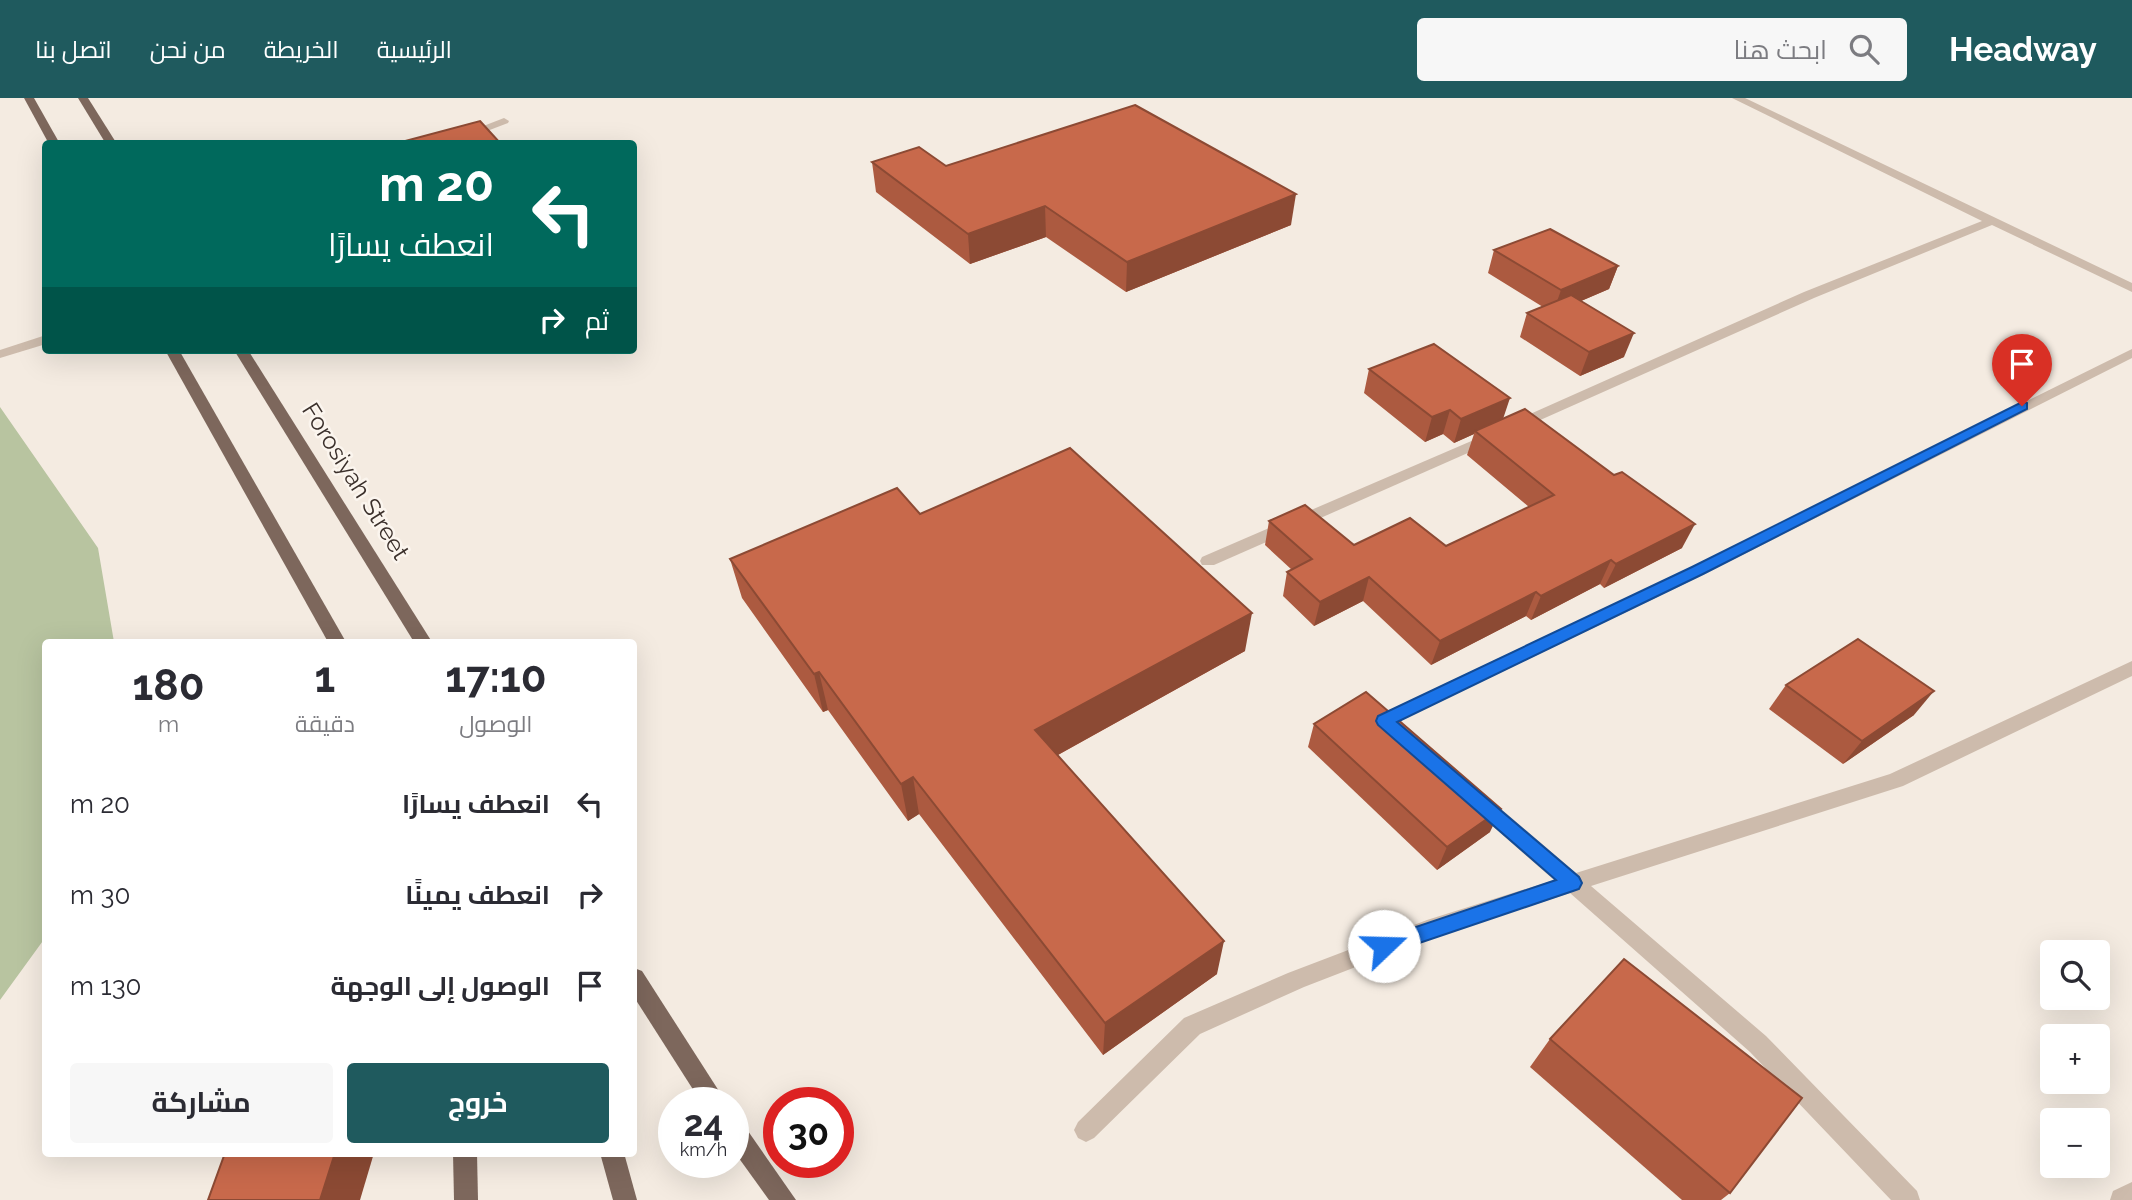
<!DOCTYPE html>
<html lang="ar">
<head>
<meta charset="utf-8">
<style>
	:root { --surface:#fff; --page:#f7f7f7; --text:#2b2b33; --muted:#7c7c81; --accent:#1f5a5e }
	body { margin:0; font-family:Raleway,Cairo,sans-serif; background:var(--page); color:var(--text); direction:rtl; height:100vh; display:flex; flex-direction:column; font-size:26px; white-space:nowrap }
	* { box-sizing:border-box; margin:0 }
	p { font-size:23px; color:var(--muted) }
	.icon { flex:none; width:38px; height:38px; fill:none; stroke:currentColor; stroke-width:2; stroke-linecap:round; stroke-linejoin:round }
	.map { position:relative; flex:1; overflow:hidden; direction:ltr }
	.sheet { position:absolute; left:42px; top:541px; width:595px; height:518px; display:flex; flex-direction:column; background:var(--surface); border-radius:7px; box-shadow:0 7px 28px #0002; direction:rtl }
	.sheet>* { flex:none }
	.banner { position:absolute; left:42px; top:42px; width:595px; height:214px; border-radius:7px; box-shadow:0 7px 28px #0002; direction:rtl; background:#00695c; color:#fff; overflow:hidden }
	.tools { position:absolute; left:2040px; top:842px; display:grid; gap:14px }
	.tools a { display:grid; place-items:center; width:70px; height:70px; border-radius:7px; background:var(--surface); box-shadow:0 7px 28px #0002; font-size:35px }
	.speed { position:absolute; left:658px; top:989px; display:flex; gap:14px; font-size:35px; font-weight:700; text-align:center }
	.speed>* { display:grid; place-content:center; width:91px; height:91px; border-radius:50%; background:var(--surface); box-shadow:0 7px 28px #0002; line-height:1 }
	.speed small { font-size:18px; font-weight:400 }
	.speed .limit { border:10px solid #d22; background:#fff; color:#111 }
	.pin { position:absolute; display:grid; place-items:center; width:60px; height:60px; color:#fff; margin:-72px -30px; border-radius:50% 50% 50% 0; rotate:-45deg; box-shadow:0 0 7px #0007 }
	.pin .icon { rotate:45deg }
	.me { position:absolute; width:77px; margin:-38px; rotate:69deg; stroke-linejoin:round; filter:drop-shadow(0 0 5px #0008) }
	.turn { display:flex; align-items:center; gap:24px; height:147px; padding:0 28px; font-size:32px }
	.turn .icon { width:91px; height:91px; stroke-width:2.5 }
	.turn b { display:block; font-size:49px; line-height:60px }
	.then { display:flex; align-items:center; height:66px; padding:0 28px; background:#0003; gap:14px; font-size:26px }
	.eta { display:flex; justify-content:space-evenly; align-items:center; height:119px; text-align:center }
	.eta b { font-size:42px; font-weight:700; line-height:49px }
	.action { display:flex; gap:14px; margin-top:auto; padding:14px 28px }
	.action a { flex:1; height:80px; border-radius:7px; background:var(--accent); color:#fff; font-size:28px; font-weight:700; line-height:80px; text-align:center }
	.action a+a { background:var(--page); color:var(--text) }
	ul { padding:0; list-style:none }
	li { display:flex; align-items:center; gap:21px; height:91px; padding:0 28px }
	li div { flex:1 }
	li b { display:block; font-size:26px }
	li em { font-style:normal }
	header { display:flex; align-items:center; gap:42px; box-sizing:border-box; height:98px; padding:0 35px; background:var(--accent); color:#fff }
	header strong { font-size:33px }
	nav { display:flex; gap:38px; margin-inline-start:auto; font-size:24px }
	.search { width:490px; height:63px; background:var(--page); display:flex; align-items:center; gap:18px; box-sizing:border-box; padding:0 24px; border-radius:7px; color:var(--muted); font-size:26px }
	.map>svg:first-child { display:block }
	.green { fill:#b8c4a0 }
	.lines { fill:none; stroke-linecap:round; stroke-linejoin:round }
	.lane { fill:#cdbbac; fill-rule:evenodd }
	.street { fill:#cdbbac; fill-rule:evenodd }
	.primary { fill:#7d675c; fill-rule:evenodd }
	.wall { fill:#ac5a40 }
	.shaded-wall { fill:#8c4a34 }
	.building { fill:#c8694b; stroke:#8c4a34; stroke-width:2 }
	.route { fill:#1a73e8; stroke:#114b97; stroke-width:2 }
	.labels { text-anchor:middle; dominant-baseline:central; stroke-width:5; stroke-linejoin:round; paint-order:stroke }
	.street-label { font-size:24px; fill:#3b302b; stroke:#fbf5ee }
</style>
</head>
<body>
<header>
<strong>Headway</strong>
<div class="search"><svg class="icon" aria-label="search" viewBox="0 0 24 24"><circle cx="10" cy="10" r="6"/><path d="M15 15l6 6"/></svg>ابحث هنا</div>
<nav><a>الرئيسية</a><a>الخريطة</a><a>من نحن</a><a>اتصل بنا</a></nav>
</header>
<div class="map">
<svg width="2132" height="1102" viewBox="0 0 2132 1102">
	<rect width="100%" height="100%" fill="#f4ebe1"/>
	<polygon class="green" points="0,309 98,450 114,544 46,544 45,840 0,902"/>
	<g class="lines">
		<polygon class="lane" points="504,20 509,23 508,25 453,46 437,46"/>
		<g class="street">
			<polygon points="1732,0 1745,0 2132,185 2132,194 1992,127 1814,200 1520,331 1510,331 1508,328 1510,325 1804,194 1982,123"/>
			<polygon points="46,237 46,246 0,260 0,252"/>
			<path d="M 2132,251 L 2132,260 L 1703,477 L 1398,624 L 1401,630 L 1399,635 C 1388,639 1380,633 1375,623 L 1377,618 L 1691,469 Z"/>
			<polygon points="1490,335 1497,340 1495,343 1214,467 1202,467 1200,463 1202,459"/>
			<polygon points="2132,563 2132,578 1903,688 1591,788 1766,938 1917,1093 1920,1102 1891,1102 1750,954 1570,795 1428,841 1304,889 1200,936 1094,1040 1086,1044 1078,1040 1074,1032 1078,1024 1184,920 1288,875 1427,822 1554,782 1473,711 1470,705 1473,699 1480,697 1487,699 1576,775 1890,676"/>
			<polygon points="2132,1084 2132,1102 2110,1102 2113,1093"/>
		</g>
		<g class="primary">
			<polygon points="24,0 34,0 60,46 49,46"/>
			<polygon points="78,0 88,0 117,46 106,46"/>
			<polygon points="165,252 179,252 346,544 328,544"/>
			<polygon points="234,252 248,252 432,544 414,544"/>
			<polygon points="634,870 642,873 726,1004 701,1004 634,899"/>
			<polygon points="733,1019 741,1023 796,1102 769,1102 733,1052"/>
			<polygon points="453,1055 477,1055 478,1102 454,1102"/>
			<polygon points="600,1055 624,1055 637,1102 613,1102"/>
		</g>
	</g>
	<g class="wall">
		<polygon points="872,64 946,68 1291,127 1126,194 1046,139 970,166 876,94"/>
		<polygon points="1494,152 1618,168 1609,191 1581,203 1624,259 1580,278 1520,239 1527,215 1543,209 1488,175"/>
		<polygon points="1369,271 1503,321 1682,450 1604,490 1600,486 1531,522 1526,518 1431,567 1363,503 1314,528 1283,498 1287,474 1292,472 1265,447 1269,423 1354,447 1446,448 1529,409 1467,357 1474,336 1454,345 1443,336 1425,344 1364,295"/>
		<polygon points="920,416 1245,553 1058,657 1217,876 1103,957 919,716 908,723 828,612 823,614 742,500 730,461"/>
		<polygon points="1786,587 1914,617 1843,666 1769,611"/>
		<polygon points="1314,626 1490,734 1437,772 1308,649"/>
		<polygon points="1550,941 1730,1095 1721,1102 1682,1102 1530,969"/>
	</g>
	<g class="shaded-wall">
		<polygon points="1296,96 1291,127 1126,194 1127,164"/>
		<polygon points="1045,108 1046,139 970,166 968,136"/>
		<polygon points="1618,168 1609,191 1553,215 1561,192"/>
		<polygon points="1634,235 1624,259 1580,278 1589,254"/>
		<polygon points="1510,300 1502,324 1475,333 1474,336 1454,345 1461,321"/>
		<polygon points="1450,312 1443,336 1425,344 1432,319"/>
		<polygon points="1695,426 1682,450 1604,490 1616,466"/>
		<polygon points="1611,462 1600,486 1531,522 1541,498"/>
		<polygon points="1369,479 1363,503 1314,528 1320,504"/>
		<polygon points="1536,494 1526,518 1431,567 1440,543"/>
		<polygon points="1252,515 1245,553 1036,669 1035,632"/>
		<polygon points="819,574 828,612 823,614 814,576"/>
		<polygon points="1934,593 1914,617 1843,666 1862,643"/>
		<polygon points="913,679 919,716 908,723 901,686"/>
		<polygon points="1501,711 1490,734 1437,772 1447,749"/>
		<polygon points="1224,843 1217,876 1103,957 1105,925"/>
		<polygon points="335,1055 374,1055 360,1102 320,1102"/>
	</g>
	<g class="building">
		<polygon points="1135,7 1296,96 1127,164 1045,108 968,136 872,64 919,49 946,68"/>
		<polygon points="480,23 501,46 394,46"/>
		<polygon points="1550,131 1618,168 1561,192 1494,152"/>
		<polygon points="1571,197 1634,235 1589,254 1527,215"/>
		<polygon points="1434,246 1510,300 1461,321 1450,312 1432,319 1369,271"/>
		<polygon points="1525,311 1614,377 1622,374 1695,426 1616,466 1611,462 1541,498 1536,494 1440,543 1369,479 1320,504 1287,474 1312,461 1269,423 1305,407 1354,447 1410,420 1446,448 1554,397 1475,333"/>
		<polygon points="1070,350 1252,515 1035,632 1224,843 1105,925 913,679 901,686 819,574 814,576 730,461 897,390 920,416"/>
		<polygon points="1858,541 1934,593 1862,643 1786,587"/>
		<polygon points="1366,594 1501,711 1447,749 1314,626"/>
		<polygon points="1624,861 1802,1000 1730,1095 1550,941"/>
		<polygon points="225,1055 335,1055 320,1102 208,1102"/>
	</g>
	<polygon class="route" points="2022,304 2027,305 2027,311 1703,476 1397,624 1579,779 1582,785 1579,791 1573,793 1384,857 1377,855 1374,848 1377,842 1556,782 1378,627 1376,623 1378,618 1692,469"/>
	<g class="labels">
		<g class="street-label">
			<text transform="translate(356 383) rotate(58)">Forosiyah Street</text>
		</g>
	</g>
</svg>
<div class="tools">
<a><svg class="icon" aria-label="search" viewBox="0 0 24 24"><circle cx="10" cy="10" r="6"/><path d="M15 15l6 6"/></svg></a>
<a>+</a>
<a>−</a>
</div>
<div class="speed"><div>24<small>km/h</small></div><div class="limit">30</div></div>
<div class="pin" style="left:2022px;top:308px;background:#d93025"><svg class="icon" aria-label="arrive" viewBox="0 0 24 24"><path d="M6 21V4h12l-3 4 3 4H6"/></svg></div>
<svg class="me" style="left:1384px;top:848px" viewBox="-20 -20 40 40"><circle r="19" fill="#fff"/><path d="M0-13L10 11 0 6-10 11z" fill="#1a73e8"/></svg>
<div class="banner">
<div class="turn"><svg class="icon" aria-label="left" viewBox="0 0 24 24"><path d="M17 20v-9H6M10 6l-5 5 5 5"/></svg><div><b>20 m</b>انعطف يسارًا</div></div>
<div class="then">ثم<svg class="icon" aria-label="right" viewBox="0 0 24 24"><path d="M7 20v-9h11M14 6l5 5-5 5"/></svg></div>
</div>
<section class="sheet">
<div class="eta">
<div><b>17:10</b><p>الوصول</p></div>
<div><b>1</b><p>دقيقة</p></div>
<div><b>180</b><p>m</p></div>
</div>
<ul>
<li><svg class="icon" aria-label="left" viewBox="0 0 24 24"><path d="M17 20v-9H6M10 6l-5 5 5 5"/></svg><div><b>انعطف يسارًا</b></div><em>20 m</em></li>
<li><svg class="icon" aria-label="right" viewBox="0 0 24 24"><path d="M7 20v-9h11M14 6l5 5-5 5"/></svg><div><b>انعطف يمينًا</b></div><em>30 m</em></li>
<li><svg class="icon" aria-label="arrive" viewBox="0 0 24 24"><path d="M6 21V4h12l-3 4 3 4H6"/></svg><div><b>الوصول إلى الوجهة</b></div><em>130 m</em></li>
</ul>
<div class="action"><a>خروج</a><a>مشاركة</a></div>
</section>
</div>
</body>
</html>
